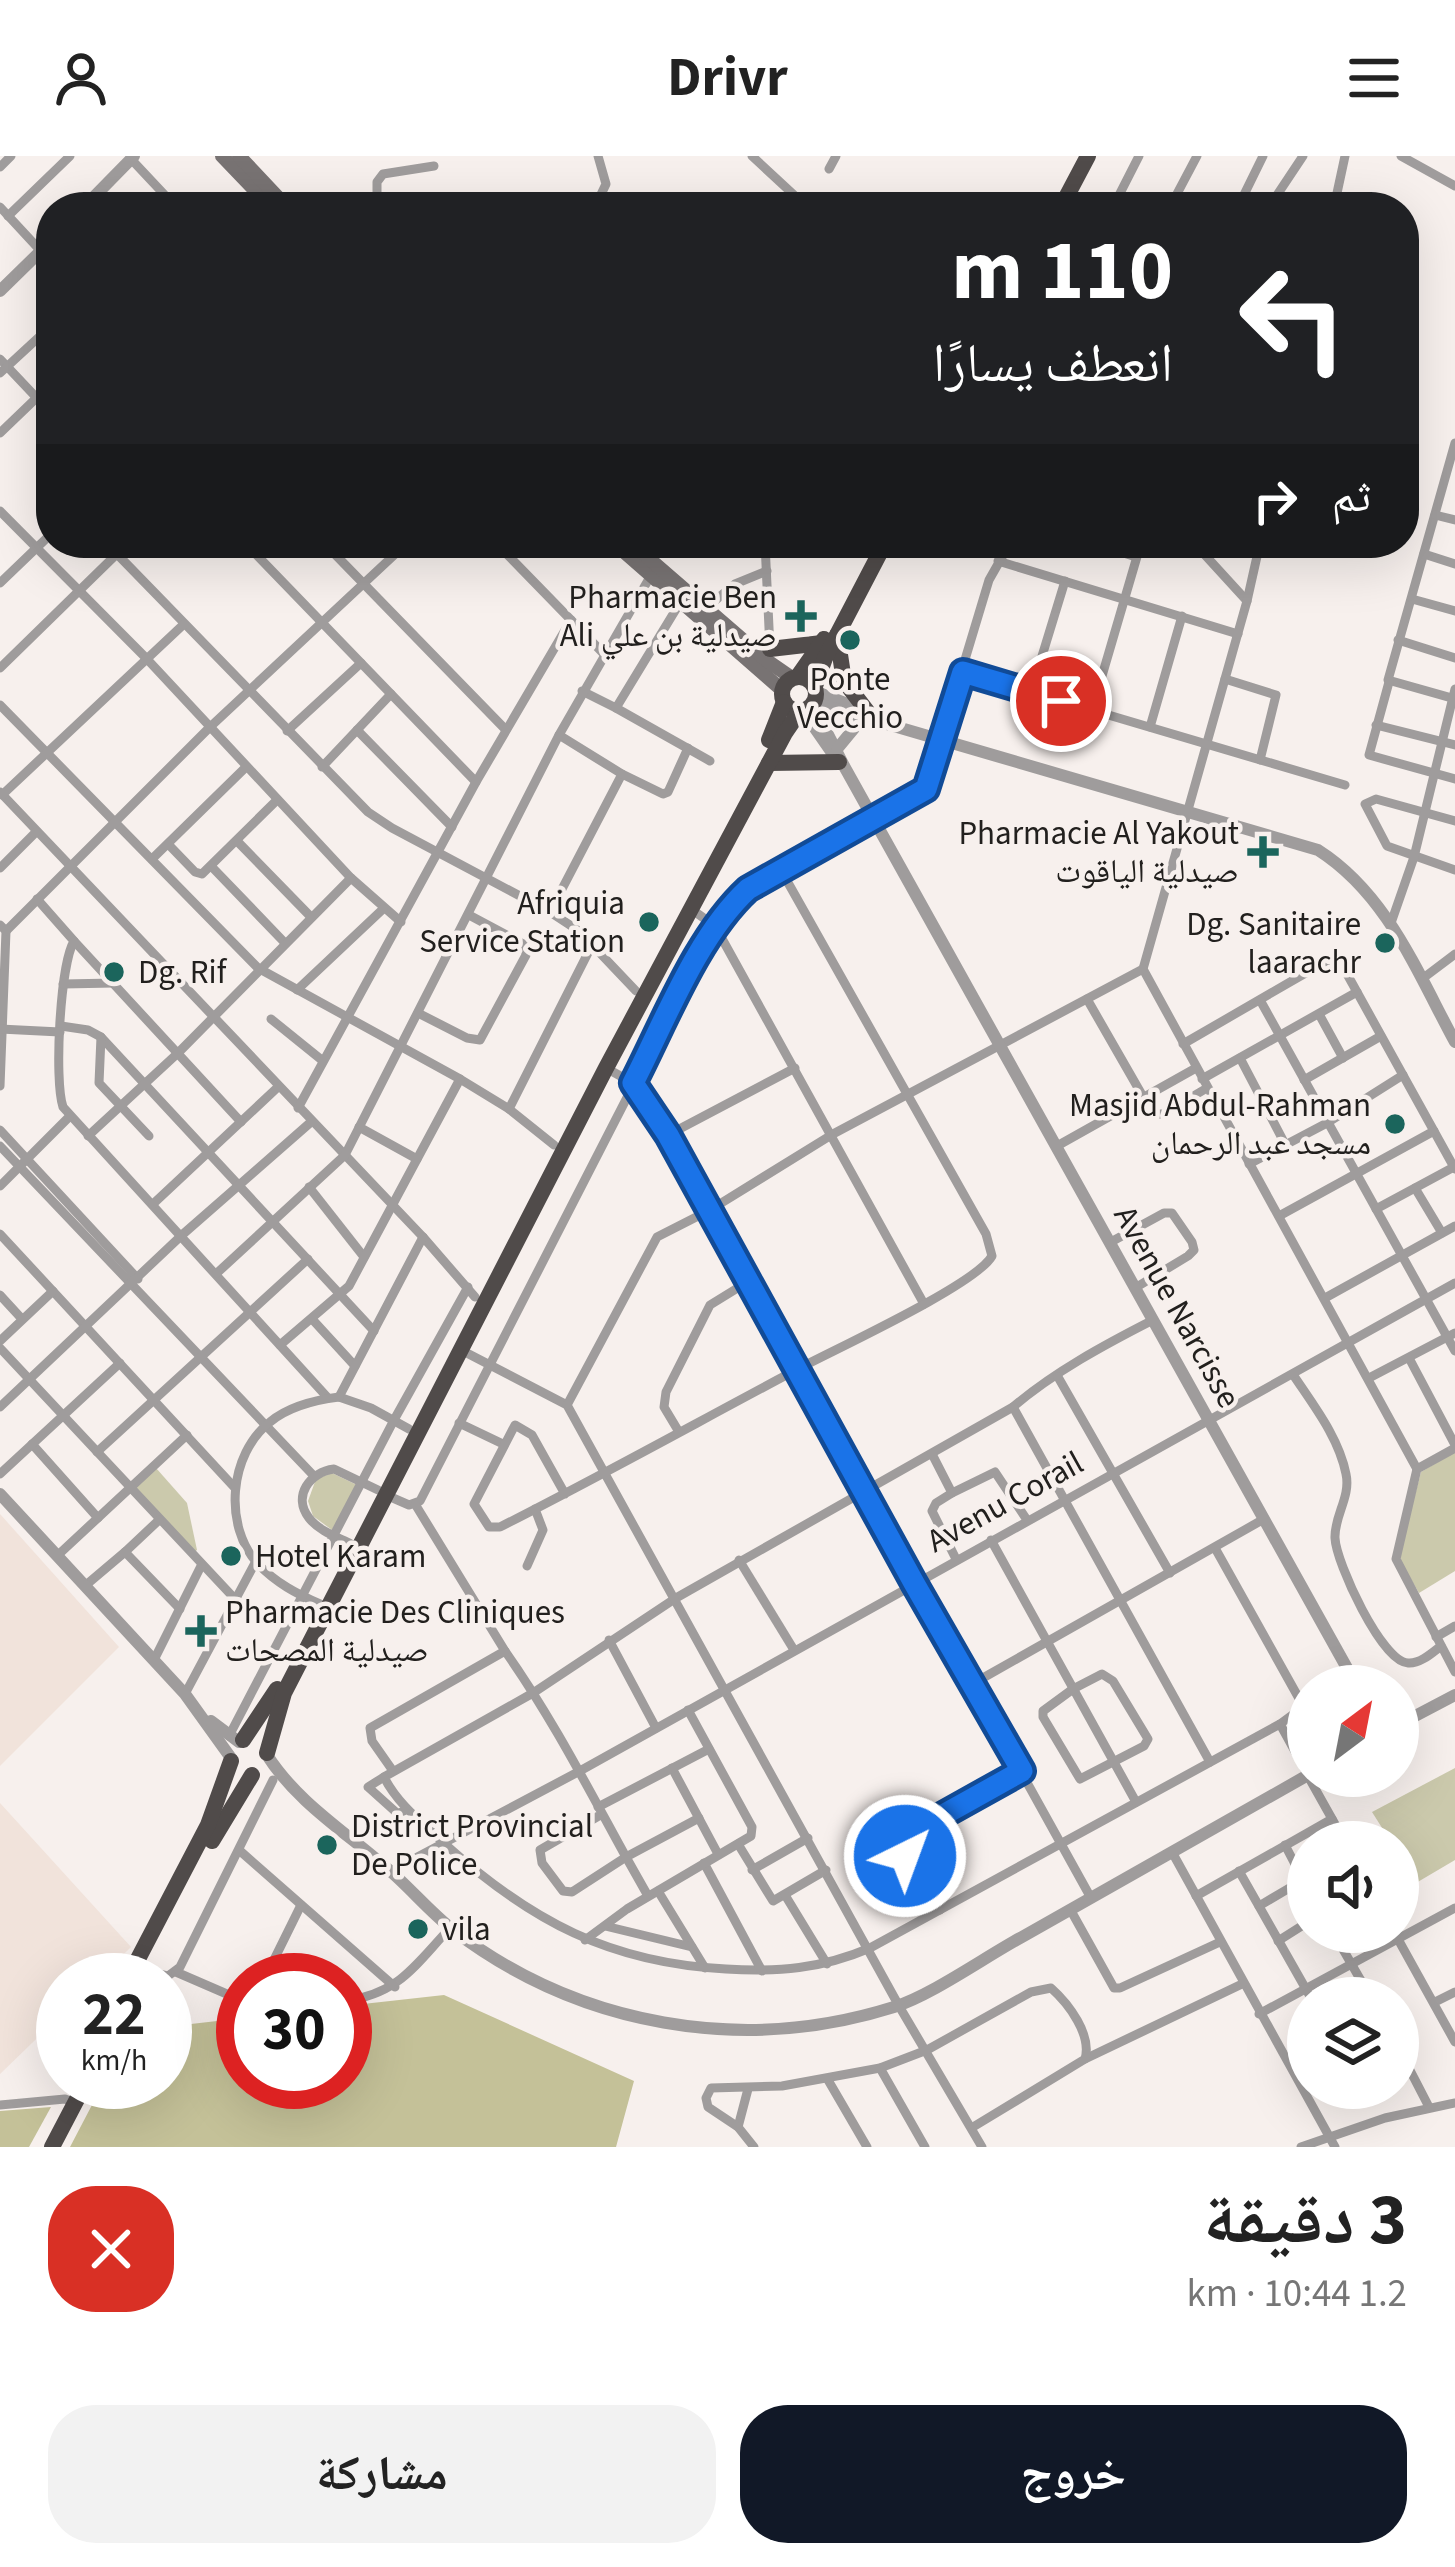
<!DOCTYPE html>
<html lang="ar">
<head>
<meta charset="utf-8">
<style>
	:root { --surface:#fff; --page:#f2f2f2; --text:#222; --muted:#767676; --accent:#111827 }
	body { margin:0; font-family:"Source Sans 3","Noto Naskh Arabic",sans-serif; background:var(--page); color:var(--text); direction:rtl; height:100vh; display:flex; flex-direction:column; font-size:45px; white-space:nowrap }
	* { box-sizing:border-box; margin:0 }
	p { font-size:39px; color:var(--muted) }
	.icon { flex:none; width:66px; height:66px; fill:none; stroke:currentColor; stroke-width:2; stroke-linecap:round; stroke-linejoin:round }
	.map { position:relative; height:1991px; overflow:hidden; direction:ltr }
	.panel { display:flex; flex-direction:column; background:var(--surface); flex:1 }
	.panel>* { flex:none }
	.top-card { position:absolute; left:36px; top:36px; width:1383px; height:366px; border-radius:48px; box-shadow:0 12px 48px #0002; direction:rtl; background:#202124; color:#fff; overflow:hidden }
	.needle { width:78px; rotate:32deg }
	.buttons { position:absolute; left:1287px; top:1509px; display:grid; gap:24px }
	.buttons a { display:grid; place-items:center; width:132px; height:132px; border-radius:50%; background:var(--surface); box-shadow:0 12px 48px #0002; font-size:60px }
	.speed { position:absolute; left:36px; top:1797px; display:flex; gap:24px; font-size:60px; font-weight:700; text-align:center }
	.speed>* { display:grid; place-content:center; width:156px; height:156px; border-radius:50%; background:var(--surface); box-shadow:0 12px 48px #0002; line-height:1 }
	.speed small { font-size:30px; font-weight:400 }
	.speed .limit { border:18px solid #d22; background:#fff; color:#111 }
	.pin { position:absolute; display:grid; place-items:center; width:102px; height:102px; color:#fff; margin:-51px; border:6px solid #fff; border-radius:50%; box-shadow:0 3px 12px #0007 }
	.me { position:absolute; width:132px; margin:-66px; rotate:42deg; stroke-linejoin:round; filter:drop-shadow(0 0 9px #0008) }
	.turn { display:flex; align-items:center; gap:42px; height:252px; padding:0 48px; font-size:54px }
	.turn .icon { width:156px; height:156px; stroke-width:2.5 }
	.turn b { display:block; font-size:84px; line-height:102px }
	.then { display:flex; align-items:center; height:114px; padding:0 48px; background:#0003; gap:24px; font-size:45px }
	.round { display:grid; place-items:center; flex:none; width:126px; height:126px; border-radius:48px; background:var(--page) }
	.summary { display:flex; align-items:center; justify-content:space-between; height:204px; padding:0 48px }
	h1 { font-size:72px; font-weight:700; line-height:90px }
	.action { display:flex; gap:24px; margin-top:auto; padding:24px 48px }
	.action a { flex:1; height:138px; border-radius:48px; background:var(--accent); color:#fff; font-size:48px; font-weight:700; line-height:138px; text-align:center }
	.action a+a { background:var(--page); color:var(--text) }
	header { display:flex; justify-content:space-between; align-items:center; height:156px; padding:0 48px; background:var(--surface); font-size:54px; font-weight:700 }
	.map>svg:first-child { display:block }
	.built { fill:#f1e3db }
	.green { fill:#cbc9ac }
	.forest { fill:#c4c198 }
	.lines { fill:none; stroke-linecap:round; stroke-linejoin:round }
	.minor { stroke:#9f9c9c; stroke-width:9 }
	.tertiary { stroke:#9f9c9c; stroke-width:12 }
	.secondary { stroke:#787373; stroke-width:14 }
	.trunk { stroke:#504b4a; stroke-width:16 }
	.route-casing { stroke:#114b97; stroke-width:30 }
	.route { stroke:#1a73e8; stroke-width:21 }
	.poi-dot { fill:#1b655c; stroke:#f7f0ed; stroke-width:4.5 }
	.labels { text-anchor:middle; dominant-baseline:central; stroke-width:9; stroke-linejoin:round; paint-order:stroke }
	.poi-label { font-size:33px; fill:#22201e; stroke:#f7f0ed; text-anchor:end }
	.street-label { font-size:33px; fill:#22201e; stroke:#f7f0ed }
</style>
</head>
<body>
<header><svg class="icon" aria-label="menu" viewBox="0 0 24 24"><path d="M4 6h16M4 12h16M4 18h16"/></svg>Drivr<svg class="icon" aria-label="person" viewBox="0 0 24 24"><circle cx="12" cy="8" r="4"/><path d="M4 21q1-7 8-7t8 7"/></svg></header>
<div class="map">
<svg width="1455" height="1991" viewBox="0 0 1455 1991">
	<rect width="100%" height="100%" fill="#f7f0ed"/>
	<g class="built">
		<polygon points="0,1358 119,1491 0,1610"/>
		<polygon points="0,1647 131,1791 97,1824 63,1824 63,1857 0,1918"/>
	</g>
	<g class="green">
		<polygon points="1455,1296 1455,1415 1419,1437 1401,1406 1400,1396 1421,1316"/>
		<polygon points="156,1312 187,1347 197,1394 193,1397 134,1333"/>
		<polygon points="332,1317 357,1329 332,1374 313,1360 308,1345 316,1323"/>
		<polygon points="1455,1612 1455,1704 1416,1727 1398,1697 1398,1686 1391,1686 1372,1656"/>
	</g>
	<g class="forest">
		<polygon points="444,1839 634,1925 616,1991 70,1991 104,1926 165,1926 165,1871 243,1862 243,1926 345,1926 345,1850"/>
		<polygon points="51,1951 29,1991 0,1991 0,1955"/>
	</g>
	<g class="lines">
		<g class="minor">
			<polyline points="752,0 807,51"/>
			<polyline points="1401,0 1455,30"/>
			<polyline points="130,2 176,51"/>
			<polyline points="0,11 11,0"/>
			<polyline points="829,13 836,0"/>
			<polyline points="0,51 51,106"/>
			<polyline points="377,51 377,26 383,18 434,10"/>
			<polyline points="595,51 606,28 598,0"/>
			<polyline points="1113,51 1139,0"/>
			<polyline points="1170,51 1197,0"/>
			<polyline points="1238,51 1263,0"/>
			<polyline points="1269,51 1303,0"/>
			<polyline points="1334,51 1345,0"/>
			<polyline points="8,60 70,0"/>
			<polyline points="0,203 51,257"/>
			<polyline points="0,217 51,170"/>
			<polyline points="0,277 51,228"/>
			<polyline points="1455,287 1388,524 1455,543"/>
			<polyline points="0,355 146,502 351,722 401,766"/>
			<polyline points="1435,359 1455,364"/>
			<polyline points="245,387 476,626"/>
			<polyline points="324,387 506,574"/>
			<polyline points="765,387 770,493"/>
			<polyline points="1093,387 1136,401"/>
			<polyline points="1194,387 1247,445"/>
			<polyline points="1260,387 1247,445 1143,813 1417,1313"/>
			<polyline points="117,398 368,656 392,672 550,756 622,618 559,579"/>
			<polyline points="1424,398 1455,408"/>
			<polyline points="998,405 1238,478"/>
			<polyline points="0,427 51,378"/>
			<polyline points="1412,443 1455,455"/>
			<polyline points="706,452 735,428 767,415"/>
			<polyline points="571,464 603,497"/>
			<polyline points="1398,484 1455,502"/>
			<polyline points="0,512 128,387"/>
			<polyline points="963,516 1345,629"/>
			<polyline points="1225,523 1276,539 1260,604"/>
			<polyline points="1389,526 1369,599 1455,623"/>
			<polyline points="582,535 616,552 681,445"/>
			<polyline points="1031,536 1065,425"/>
			<polyline points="0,549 258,812 460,923 509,953 554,989"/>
			<polyline points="616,552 710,605"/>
			<polyline points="1092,554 1141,387"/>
			<polyline points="1376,569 1455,589"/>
			<polyline points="1150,571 1182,460"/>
			<polyline points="357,574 452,671"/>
			<polyline points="287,575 361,507"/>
			<polyline points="322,611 391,538"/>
			<polyline points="622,618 663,638 668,636 688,592"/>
			<polyline points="0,636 423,1081 475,1141"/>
			<polyline points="2,639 184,468"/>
			<polyline points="1455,665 1376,643 1365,648 1387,690 1455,714"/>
			<polyline points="237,685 311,761"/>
			<polyline points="168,688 195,716 202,718 277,644"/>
			<polyline points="152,703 246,611"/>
			<polyline points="211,710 285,787"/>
			<polyline points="0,712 36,676"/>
			<path d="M 37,743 L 74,785 C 60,809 54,924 63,951 L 328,1242"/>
			<polyline points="691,753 715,770 924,1148"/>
			<polyline points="550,756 579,775 636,835"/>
			<polyline points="1391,767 1414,701 1455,533"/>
			<polyline points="0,769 6,775 0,930"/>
			<polyline points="6,775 209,572 407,387"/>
			<polyline points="74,785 241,966"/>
			<polyline points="1422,823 1455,798"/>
			<polyline points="63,828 114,827"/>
			<polyline points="297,834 383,753"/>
			<polyline points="1087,843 1153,958 1163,958 1207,932"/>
			<polyline points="1260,844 1455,1195"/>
			<polyline points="418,857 467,882 480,884 526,799 525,789 469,759"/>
			<polyline points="1319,858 1343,902"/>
			<polyline points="271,863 323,905"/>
			<polyline points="61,870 88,874 101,881 374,1175"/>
			<polyline points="0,873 60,876"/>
			<polyline points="101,881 99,927 149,980"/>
			<polyline points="1183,888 1316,811 1336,808 1347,818 1455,1013"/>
			<polyline points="1240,902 1285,988"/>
			<polyline points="606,912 633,927 668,979 1091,1742"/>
			<polyline points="1202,923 1357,836"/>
			<polyline points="1304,924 1381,880"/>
			<polyline points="298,952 476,626 571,464 496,387"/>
			<polyline points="509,953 592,789"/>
			<polyline points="359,971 417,1003"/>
			<polyline points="0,974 138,1123"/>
			<polyline points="668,979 795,912"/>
			<polyline points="88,980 178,897 351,722"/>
			<polyline points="0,990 313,1319"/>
			<polyline points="1057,990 1196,912"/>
			<polyline points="1249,1008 1327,967 1403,919"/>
			<polyline points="0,1030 69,961"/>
			<polyline points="309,1031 364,1101"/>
			<polyline points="1415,1032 1442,1077"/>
			<polyline points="153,1048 278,931"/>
			<polyline points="1376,1053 1454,1011"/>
			<polyline points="1279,1060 1434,975"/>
			<polyline points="0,1078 235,1332"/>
			<polyline points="1109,1087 1164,1057 1172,1057 1192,1086 1194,1094 1188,1100 1135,1132"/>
			<polyline points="217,1117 345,999 559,579 654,414"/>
			<polyline points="0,1139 22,1163"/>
			<polyline points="1325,1142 1455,1070"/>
			<polyline points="312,1163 355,1210"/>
			<path d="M 1153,1164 C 1104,1189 1054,1216 1013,1251 L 676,1442 L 533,1537 L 384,1621 C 398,1649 424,1668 446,1689 C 531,1765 610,1807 726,1813 C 778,1816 821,1813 870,1792 L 1280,1568 L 1308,1619"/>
			<polyline points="0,1185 53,1135"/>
			<polyline points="280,1189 349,1130 460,923"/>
			<polyline points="0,1192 235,1443"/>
			<polyline points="461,1194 567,1249 899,1850 982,1991"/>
			<polyline points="1409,1202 1455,1289"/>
			<path d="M 1294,1220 C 1314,1250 1339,1282 1346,1318 C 1351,1341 1334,1360 1335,1382 C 1336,1407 1382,1506 1408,1507 C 1420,1508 1432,1497 1441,1490"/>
			<polyline points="1058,1221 1170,1417"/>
			<polyline points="1369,1222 1455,1177"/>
			<polyline points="567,1249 657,1081 710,1054 833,978 1143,813"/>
			<polyline points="0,1251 182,1079 311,966"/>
			<polyline points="1013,1251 1210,1606"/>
			<polyline points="459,1267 503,1288"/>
			<polyline points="409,1273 371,1252 339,1241 423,1081"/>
			<polyline points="679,1276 664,1251 666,1236 710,1149 749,1125"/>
			<polyline points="32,1288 98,1362"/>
			<polyline points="1455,1292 1417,1313 1396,1403 1455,1516"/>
			<polyline points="97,1296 308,1103"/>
			<polyline points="932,1298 952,1337 936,1347 932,1355 956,1403"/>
			<polyline points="0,1318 120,1207"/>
			<polyline points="952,1337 995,1316 1027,1364"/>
			<path d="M 565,1338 L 532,1279 L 515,1269 L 474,1348 L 489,1371 L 500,1371 C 599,1321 696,1267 794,1215 C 831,1195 976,1129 992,1100 L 986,1078 L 782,716"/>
			<polyline points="386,1339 409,1349 420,1345 715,770 748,733 913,644 926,633 989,424 1010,387"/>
			<polyline points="991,1384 1136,1646"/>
			<path d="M 351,1388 C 337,1381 319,1375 309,1362 C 292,1340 310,1316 334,1313 L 378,1334"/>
			<polyline points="1215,1392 1301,1546 1299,1554 1280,1568"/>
			<polyline points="125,1396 159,1364"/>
			<polyline points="58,1399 187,1279"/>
			<polyline points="739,1404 794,1494"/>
			<polyline points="527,1410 543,1374 535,1353"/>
			<polyline points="86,1429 125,1396 180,1453"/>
			<path d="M 320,1448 C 297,1438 276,1427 258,1408 C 223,1370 229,1298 270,1266 C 289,1250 315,1244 339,1241"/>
			<polyline points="1436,1481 1455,1470"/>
			<polyline points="609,1484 656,1572"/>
			<path d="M 505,1495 C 551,1560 588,1632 626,1701 L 572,1736 L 563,1735 L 542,1707 L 540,1694 L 602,1658"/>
			<polyline points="154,1504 201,1410"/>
			<polygon points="1102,1518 1113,1525 1148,1583 1144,1590 1080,1623 1043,1561 1043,1555 1073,1533"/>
			<polyline points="974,1527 1264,1363"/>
			<polyline points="185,1538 256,1405"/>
			<polyline points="229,1580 394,1264 468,1131"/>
			<polyline points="672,1612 718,1698"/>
			<polyline points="393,1615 372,1585 370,1572 505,1495 415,1348"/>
			<polyline points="1308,1620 1345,1686"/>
			<polyline points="384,1621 368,1631 398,1658 407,1653"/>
			<polyline points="598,1651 709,1593"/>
			<polyline points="738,1688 773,1745 826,1714"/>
			<polyline points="1285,1689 1308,1733"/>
			<polyline points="239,1694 395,1831"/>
			<polyline points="1172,1696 1335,1991"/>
			<polyline points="704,1707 762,1815"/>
			<polyline points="752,1714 808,1682"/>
			<polyline points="391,1715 578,1616 1455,1127"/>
			<polyline points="1239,1715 1311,1842"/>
			<polyline points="658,1735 705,1812"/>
			<polyline points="785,1739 827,1808"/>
			<polyline points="648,1740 626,1701 699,1662"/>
			<polyline points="1196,1740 1332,1663"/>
			<polyline points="1259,1750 1303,1724"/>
			<polyline points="1070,1753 1114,1832 1120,1832 1220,1786"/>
			<polyline points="940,1754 905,1700 905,1685 1022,1615"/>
			<polyline points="605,1770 692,1791"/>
			<polyline points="1333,1776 1371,1842"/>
			<polyline points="1394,1776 1455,1886"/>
			<polyline points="585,1784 627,1753 751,1680 752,1671 688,1554"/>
			<polyline points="1278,1785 1308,1766"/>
			<polyline points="144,1814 168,1820 180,1811 273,1624"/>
			<polyline points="176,1816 243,1845"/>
			<polyline points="264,1824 301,1749"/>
			<path d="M 345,1845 C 399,1838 415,1809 450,1772"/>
			<polyline points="1435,1846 1455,1836"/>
			<polyline points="1259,1858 1455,1752"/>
			<polyline points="1398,1891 1429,1951"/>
			<polyline points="1085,1903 1242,1828"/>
			<polyline points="880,1912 925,1991"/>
			<polyline points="828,1924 867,1991"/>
			<polyline points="0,1949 65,1943 75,1947"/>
			<polyline points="738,1971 748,1933"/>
			<path d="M 754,1991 L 738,1971 L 708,1951 L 706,1942 L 711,1932 L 782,1930 L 880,1912 L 927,1894 L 1031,1836 L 1051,1832 C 1069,1848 1092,1879 1085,1903 L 973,1971"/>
			<polyline points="1301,1991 1385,1962 1455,1947"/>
		</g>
		<g class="tertiary">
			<polyline points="84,51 134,0"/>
			<polyline points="0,135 51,85"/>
			<polyline points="817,536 863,554"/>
			<path d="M 815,547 L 1318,694 C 1387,738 1417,816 1455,886"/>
			<polyline points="813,549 844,610 1357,1530"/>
			<polyline points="803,555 835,601"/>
			<polyline points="837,593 856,570 872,564"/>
			<polyline points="0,1338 185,1538 231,1602"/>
			<polyline points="211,1565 239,1586"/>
			<polyline points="1398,1569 1455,1539"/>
			<path d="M 267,1599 C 299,1650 357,1683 400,1724 C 417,1740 434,1759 453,1774 C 579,1870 742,1899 894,1851 C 932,1839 985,1801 1022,1781 C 1117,1727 1213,1673 1308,1619"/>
		</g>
		<g class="secondary">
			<polyline points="222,0 271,51"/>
			<polyline points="239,0 287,51"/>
			<polyline points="614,387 782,534"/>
			<polyline points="631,387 766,504 792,522"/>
		</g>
		<g class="trunk">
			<polyline points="1061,51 1088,0"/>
			<polyline points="837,479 844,525 867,555"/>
			<polyline points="770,493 822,487"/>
			<polyline points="798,520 824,483"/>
			<circle cx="799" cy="538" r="17"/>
			<polyline points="815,530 825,502 885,387"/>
			<polyline points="769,584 784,546"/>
			<polyline points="769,607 839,606"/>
			<polyline points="243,1584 277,1533"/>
			<polyline points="267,1597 284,1537 606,912 785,577 800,555"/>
			<polyline points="212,1685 252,1619"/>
			<polyline points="127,1824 208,1669 231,1605"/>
			<polyline points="52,1991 86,1926"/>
		</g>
	</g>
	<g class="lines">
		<g class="route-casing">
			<path id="route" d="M 905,1700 L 905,1684 L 918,1673 L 1022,1615 L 914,1427 L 668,979 L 633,927 C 665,865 697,780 748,733 L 926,633 L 963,516 L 1061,545"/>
		</g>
		<use href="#route" class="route"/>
	</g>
	<g class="poi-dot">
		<path d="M795 442h12v12h12v12h-12v12h-12v-12h-12v-12h12z"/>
		<circle cx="850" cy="484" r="12"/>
		<path d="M1257 678h12v12h12v12h-12v12h-12v-12h-12v-12h12z"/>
		<circle cx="649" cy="766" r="12"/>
		<circle cx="1385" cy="787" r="12"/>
		<circle cx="114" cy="816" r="12"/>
		<circle cx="1395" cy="968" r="12"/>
		<circle cx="231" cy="1400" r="12"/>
		<path d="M195 1457h12v12h12v12h-12v12h-12v-12h-12v-12h12z"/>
		<circle cx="327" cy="1689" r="12"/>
		<circle cx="418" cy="1773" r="12"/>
	</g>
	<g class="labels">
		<g class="poi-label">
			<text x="777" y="441">Pharmacie Ben<tspan x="777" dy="38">Ali صيدلية بن علي</tspan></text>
			<text x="850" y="523" text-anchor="middle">Ponte<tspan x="850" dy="38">Vecchio</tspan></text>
			<text x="1239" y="677">Pharmacie Al Yakout<tspan x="1239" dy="38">صيدلية الياقوت</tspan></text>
			<text x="625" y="747">Afriquia<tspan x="625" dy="38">Service Station</tspan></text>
			<text x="1361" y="768">Dg. Sanitaire<tspan x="1361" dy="38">laarachr</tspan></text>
			<text x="138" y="816" text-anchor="start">Dg. Rif</text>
			<text x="1371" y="949">Masjid Abdul-Rahman<tspan x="1371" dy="38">مسجد عبد الرحمان</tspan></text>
			<text x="255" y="1400" text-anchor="start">Hotel Karam</text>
			<text x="225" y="1456" text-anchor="start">Pharmacie Des Cliniques<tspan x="225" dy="38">صيدلية المصحات</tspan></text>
			<text x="351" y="1670" text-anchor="start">District Provincial<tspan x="351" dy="38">De Police</tspan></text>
			<text x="442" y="1773" text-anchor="start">vila</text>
		</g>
		<g class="street-label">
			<text transform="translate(1177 1151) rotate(61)">Avenue Narcisse</text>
			<text transform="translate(1005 1346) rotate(-29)">Avenu Corail</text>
		</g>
	</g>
</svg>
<div class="buttons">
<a><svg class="needle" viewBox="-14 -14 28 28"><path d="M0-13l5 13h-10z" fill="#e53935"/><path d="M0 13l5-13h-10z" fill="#767676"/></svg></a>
<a><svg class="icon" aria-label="sound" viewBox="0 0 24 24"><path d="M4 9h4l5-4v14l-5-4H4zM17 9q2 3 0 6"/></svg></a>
<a><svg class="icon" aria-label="layers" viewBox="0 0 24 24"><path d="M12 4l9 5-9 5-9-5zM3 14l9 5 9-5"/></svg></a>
</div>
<div class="speed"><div>22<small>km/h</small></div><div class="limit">30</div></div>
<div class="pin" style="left:1061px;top:545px;background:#d93025"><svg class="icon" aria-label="arrive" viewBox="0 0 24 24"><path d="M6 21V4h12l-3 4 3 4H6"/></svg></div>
<svg class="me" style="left:905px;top:1700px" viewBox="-20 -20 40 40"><circle r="17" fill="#1a73e8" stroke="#fff" stroke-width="3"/><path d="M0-11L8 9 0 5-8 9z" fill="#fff"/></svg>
<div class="top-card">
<div class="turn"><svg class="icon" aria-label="left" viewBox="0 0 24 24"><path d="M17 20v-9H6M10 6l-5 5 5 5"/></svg><div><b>110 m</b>انعطف يسارًا</div></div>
<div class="then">ثم<svg class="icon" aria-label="right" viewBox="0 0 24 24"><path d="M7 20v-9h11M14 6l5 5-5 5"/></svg></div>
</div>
</div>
<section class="panel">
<div class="summary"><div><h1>3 دقيقة</h1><p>1.2 km · 10:44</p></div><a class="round" style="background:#d93025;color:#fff"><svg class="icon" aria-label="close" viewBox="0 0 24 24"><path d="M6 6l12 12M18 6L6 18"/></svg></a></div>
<div class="action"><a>خروج</a><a>مشاركة</a></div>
</section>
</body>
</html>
